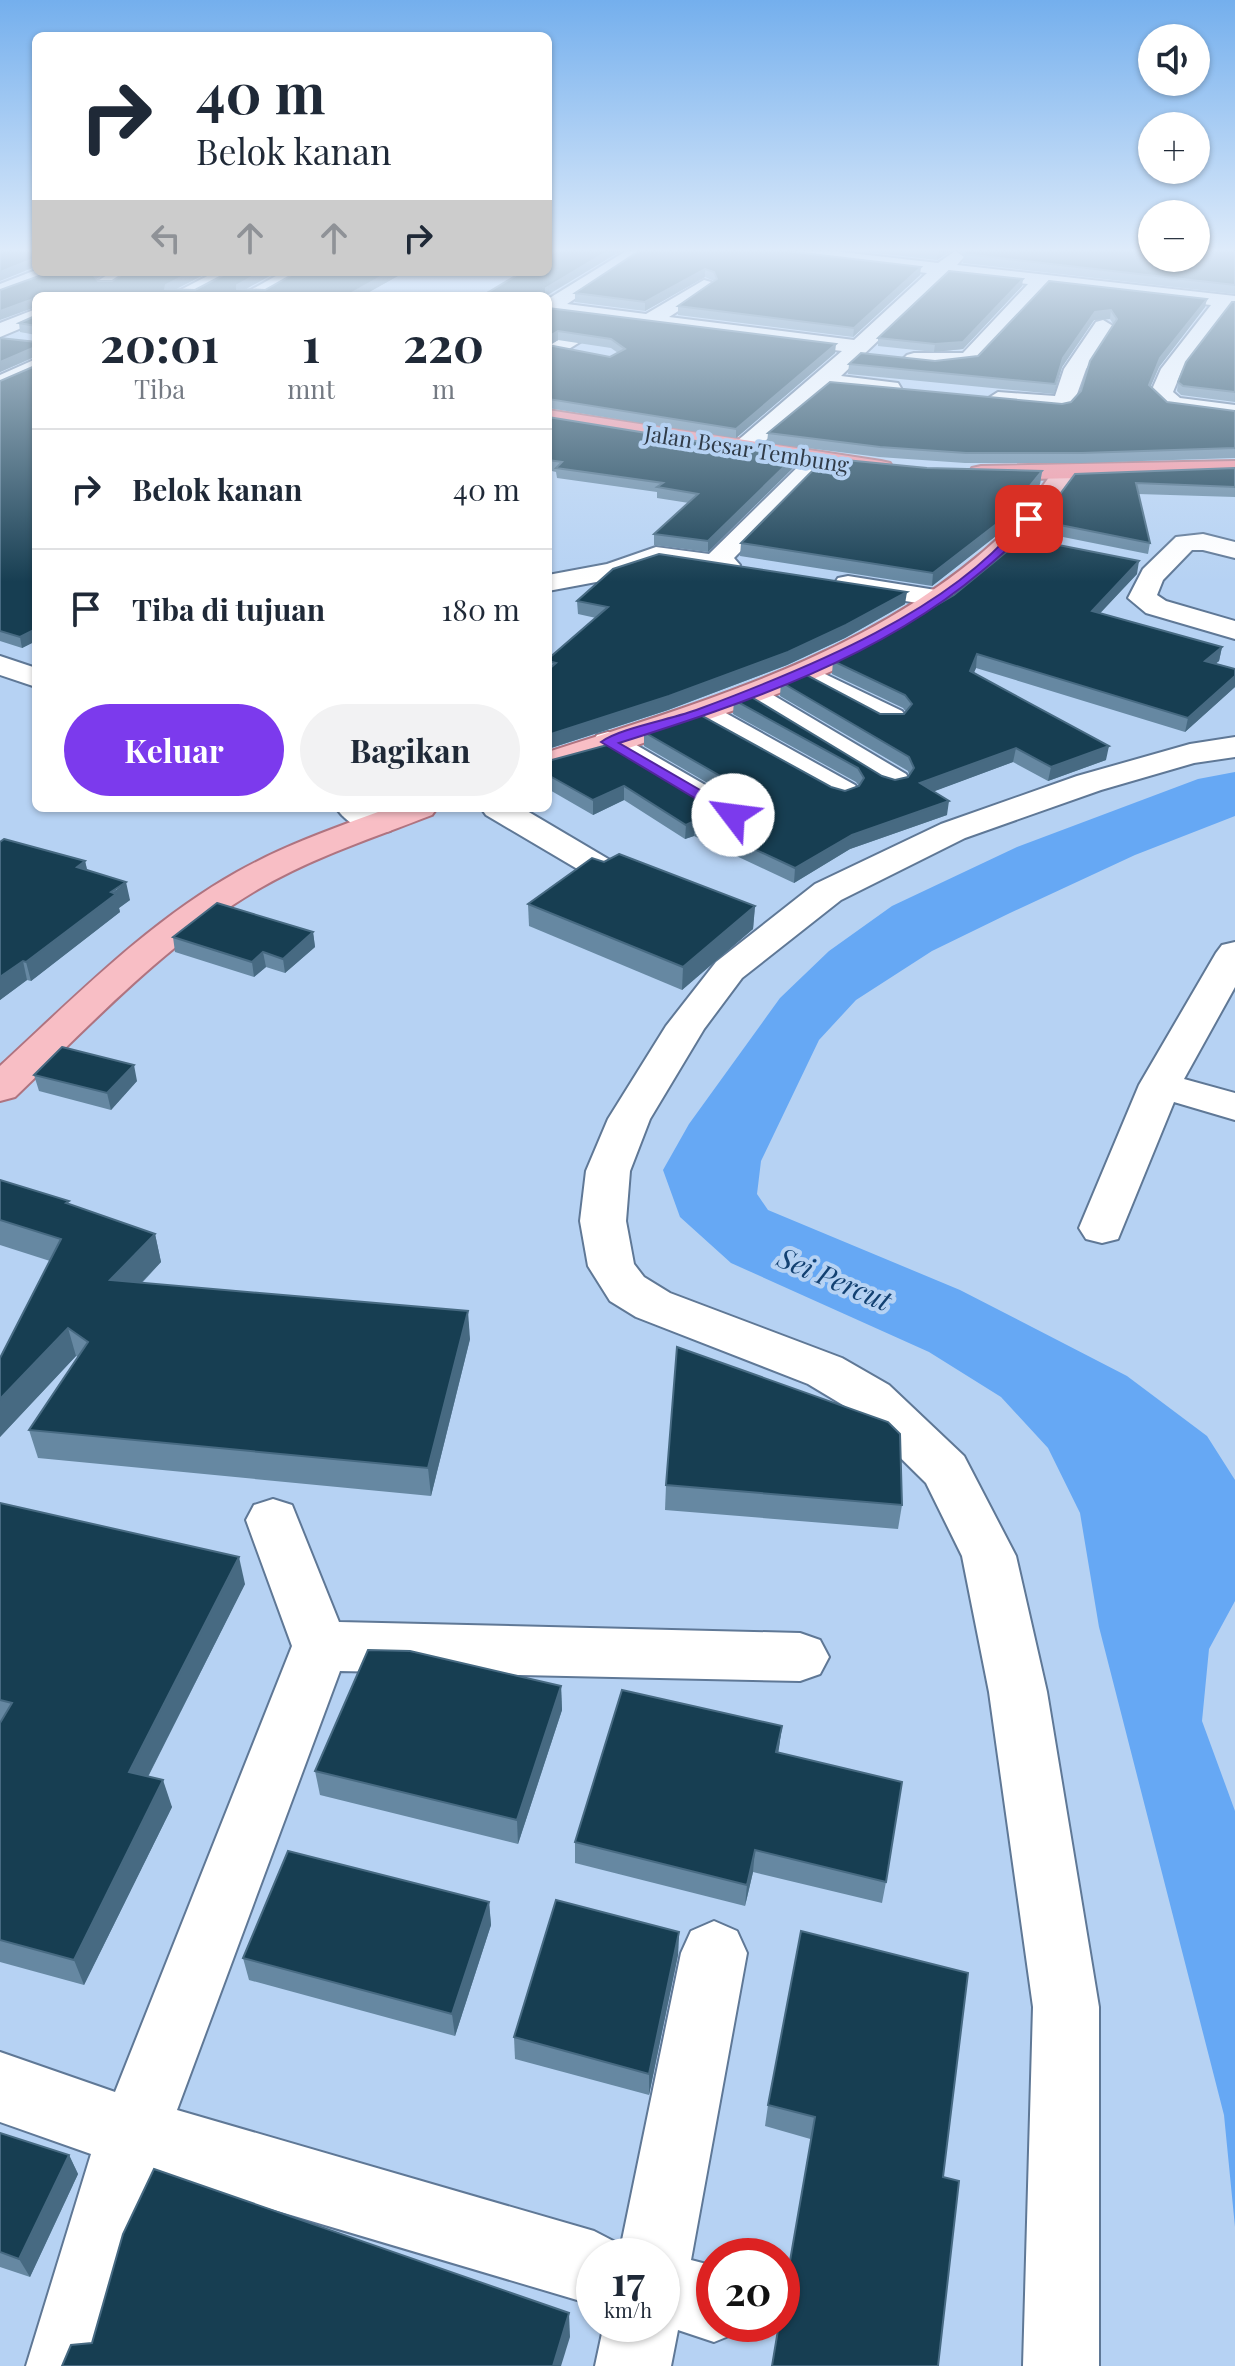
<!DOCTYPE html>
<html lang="id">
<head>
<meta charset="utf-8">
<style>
	:root { --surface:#fff; --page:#f2f2f3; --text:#1f2937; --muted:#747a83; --line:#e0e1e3; --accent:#7c3aed }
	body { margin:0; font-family:"Playfair Display",serif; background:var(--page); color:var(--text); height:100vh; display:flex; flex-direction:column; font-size:30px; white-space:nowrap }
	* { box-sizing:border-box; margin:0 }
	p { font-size:26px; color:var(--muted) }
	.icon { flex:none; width:44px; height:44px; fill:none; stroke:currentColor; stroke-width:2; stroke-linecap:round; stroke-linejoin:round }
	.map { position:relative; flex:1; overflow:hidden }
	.details { position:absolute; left:32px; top:292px; width:520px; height:520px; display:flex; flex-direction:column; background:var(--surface); border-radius:12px; box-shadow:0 2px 6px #0004 }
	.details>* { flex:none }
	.guide { position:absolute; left:32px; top:32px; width:520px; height:244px; border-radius:12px; box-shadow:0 2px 6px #0004; background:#fff; color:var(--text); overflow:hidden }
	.fabs { position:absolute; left:1138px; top:24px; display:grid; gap:16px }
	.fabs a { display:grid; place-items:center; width:72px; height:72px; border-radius:50%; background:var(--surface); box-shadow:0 2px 6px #0004; font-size:40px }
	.speed { position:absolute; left:576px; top:2238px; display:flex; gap:16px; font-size:40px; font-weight:700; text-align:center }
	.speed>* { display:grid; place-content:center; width:104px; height:104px; border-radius:50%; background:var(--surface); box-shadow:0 2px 6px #0004; line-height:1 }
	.speed small { font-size:20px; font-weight:400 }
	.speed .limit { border:12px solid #d22; background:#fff; color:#111 }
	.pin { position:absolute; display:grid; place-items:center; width:68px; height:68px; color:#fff; margin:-34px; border-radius:16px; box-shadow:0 4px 12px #0006 }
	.me { position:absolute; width:88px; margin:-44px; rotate:300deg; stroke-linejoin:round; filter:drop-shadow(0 0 6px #0008) }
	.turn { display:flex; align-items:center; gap:28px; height:168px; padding:0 32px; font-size:36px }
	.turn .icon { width:104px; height:104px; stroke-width:2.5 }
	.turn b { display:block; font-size:56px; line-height:68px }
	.lanes { display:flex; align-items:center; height:76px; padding:0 32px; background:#0003; justify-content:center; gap:40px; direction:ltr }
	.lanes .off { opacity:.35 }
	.eta { display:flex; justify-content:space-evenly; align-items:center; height:136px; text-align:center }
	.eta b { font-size:48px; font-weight:700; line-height:56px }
	.button { display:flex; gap:16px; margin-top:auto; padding:16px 32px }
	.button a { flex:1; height:92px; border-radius:48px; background:var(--accent); color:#fff; font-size:32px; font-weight:700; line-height:92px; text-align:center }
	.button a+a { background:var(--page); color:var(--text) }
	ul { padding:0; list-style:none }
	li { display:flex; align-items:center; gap:24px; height:120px; padding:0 32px; border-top:2px solid var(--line) }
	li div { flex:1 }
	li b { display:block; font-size:30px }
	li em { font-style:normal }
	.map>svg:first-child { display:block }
	.water { fill:#66a8f4 }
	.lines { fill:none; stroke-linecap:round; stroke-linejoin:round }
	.minor-casing { stroke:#5f7896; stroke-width:4 }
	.major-casing { stroke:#af7480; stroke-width:4 }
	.highway-casing { stroke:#af7480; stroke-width:4 }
	.minor { fill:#fff; fill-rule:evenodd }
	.major { fill:#f8bec5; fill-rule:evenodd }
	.highway { fill:#f4939e; fill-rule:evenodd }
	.wall { fill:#6688a2; fill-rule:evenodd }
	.shaded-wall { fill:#476a82 }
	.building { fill:#173e52; stroke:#476a82; stroke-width:2 }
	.route { fill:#7c3aed; stroke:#51269a; stroke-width:2 }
	.labels { text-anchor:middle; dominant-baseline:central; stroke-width:8; stroke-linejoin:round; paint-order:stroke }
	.far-street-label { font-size:22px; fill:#303b48; stroke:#b6d2f3 }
	.water-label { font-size:28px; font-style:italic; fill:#134171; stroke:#b6d2f3 }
</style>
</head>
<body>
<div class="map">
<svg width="1235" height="2366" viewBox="0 0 1235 2366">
	<rect width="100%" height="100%" fill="#b6d2f3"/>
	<polygon class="water" points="1235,772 1235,816 1135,855 1010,913 932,951 856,1000 819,1040 761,1161 757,1194 768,1210 960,1290 1127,1376 1207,1436 1235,1480 1235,1601 1209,1649 1202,1721 1235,1811 1235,2227 1224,2115 1099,1627 1080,1513 1048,1448 1001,1397 929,1352 731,1263 680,1217 663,1170 689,1124 780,998 829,951 892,906 1017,847 1198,779"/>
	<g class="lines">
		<g class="minor-casing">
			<g id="minor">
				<polygon points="626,251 647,251 567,304 646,314 704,280 711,282 714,286 711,290 669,317 854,340 927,273 786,256 777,251 833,251 938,263 955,251 964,257 957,265 1235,296 1235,308 1229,307 1182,370 1173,392 1180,398 1235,405 1235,419 1166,409 1150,394 1161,369 1211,305 1047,286 977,362 953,367 907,363 903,359 907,355 914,353 963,353 1028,284 947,275 841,376 898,383 901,388 898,393 890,395 828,388 752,452 736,452 732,447 736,442 842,351 548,314 548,299"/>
				<polygon points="36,270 57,272 55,276 0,297 0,284"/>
				<polygon points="112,272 137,272 113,286 99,286 96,282"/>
				<polygon points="215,272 239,272 195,296 169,296"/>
				<polygon points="283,272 307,272 265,296 240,296"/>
				<polygon points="36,309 36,322 0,337 0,323"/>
				<polygon points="1103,320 1113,326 1086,369 1072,408 990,404 987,399 998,392 1055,396 1064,369 1096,322"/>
				<polygon points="581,327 591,333 588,337 548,362 548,346"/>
				<polygon points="36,359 36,373 0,390 0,375"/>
				<polygon points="818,453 826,455 830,460 734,558 740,565 737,571 727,573 714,569 658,563 623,577 548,591 548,575 607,564 656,547 709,554 810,455"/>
				<polygon points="1203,534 1235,542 1235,558 1203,550 1192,550 1163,580 1157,595 1166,601 1235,621 1235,639 1146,613 1128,598 1143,569 1176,537"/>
				<polygon points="848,576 942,591 952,593 956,599 952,605 942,607 838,590 834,584 838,578"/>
				<polygon points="0,656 36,668 36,687 0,675"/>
				<polygon points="804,664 902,711 907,718 902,725 891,727 880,725 793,679 789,673 793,667"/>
				<polygon points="750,685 761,688 906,774 910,781 906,788 894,791 882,788 739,700 735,694 739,688"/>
				<polygon points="702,704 713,706 855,785 860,792 855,799 843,802 831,799 691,720 687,713 691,706"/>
				<polygon points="608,732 619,735 745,808 750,815 745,822 733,825 721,822 597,749 592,742 597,735"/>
				<polygon points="1235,737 1235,757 1194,763 1101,790 965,838 841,900 742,978 704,1029 650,1119 630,1171 626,1221 634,1264 644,1277 670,1293 842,1358 889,1385 964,1456 1016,1556 1047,1692 1099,2007 1099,2366 1023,2366 1033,2007 989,1692 962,1556 926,1483 853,1411 808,1384 636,1317 610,1301 588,1266 580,1221 586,1171 608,1119 666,1026 716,962 815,884 941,824 1077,776 1190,744"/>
				<path d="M 336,808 L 376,808 L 395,824 L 390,831 C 370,836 348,825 336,808 Z"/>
				<polygon points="481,808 522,808 615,863 621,870 615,877 603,881 591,877 486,815"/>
				<polygon points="1235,942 1235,987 1184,1079 1235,1093 1235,1120 1174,1102 1118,1239 1102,1243 1086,1239 1079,1228 1139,1085 1216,953 1222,945"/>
				<polygon points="273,1499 292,1505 339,1622 800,1633 820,1640 829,1657 820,1674 800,1681 340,1671 177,2110 594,2231 621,2245 681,1953 691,1931 714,1921 737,1931 747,1953 691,2260 714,2266 714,2324 743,2324 741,2331 714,2342 678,2330 671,2366 595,2366 604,2324 662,2324 662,2256 594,2256 594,2305 156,2175 102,2366 26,2366 91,2154 0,2122 0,2052 115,2092 292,1646 246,1520 254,1505"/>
			</g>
		</g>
		<g class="major-casing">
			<g id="major">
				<path d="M 1065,466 L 1074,468 L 1077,473 C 1061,496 1045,521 1026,541 C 938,633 815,682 698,723 C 649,741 599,760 548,773 L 548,752 C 709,700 877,652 1003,534 C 1024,515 1039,490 1056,468 Z"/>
				<path d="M 389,808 L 437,808 L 432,815 C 375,837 316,856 262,887 C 168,941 92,1023 15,1097 L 0,1101 L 0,1066 C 75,997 148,922 237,872 C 285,845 337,827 389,808 Z"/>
			</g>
		</g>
		<g class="highway-casing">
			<g id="highway">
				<polygon points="548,410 881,461 890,463 893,468 890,473 881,475 548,424"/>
				<polygon points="1235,461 1235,475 981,480 972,478 969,473 972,468 981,466"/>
			</g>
		</g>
		<use href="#minor" class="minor"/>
		<use href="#major" class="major"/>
		<use href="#highway" class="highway"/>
	</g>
	<g class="wall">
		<polygon points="639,251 920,275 853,337 678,315 678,306 714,281 705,277 645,311 575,302 575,293"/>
		<polygon points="858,251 951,251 937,260"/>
		<polygon points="959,251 1235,251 1235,294 963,263 964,254"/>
		<polygon points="50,272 107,272 96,279 98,281 112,281 209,272 175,290 265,290 297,272 405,272 362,296 36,335 20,332 19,323 35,316"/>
		<polygon points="1049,281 1205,307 1159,367 1150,387 1167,402 1235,411 1235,458 1080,463 965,463 879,457 767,443 768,433 1062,404 1071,402 1081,391 1113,324 1110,319 1094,320 1062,367 1054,394 848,374 849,364 935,361 978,356"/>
		<polygon points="1022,286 963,349 934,352 878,346 878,338"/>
		<polygon points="1235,302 1235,402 1181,395 1177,391 1178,382"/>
		<path d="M 548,308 L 835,353 L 736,438 L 548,408 ZM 558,340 L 611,348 L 618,353 L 610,357 L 548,346 Z"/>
		<polygon points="0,338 36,342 36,641 22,648 0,641 0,381 35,366 35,357 0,372"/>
		<polygon points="548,417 794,457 794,467 708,552 654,545 654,534 689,503 657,498 657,492 557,478 556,472 548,470"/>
		<polygon points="927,468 1042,471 1040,484 1001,532 932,586 740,556 741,543"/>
		<polygon points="1235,468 1235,497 1138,494 1150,543 1148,554 1038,532 1040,521 1075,474"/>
		<polygon points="1137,574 1100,613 1222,647 1219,661 1215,664 1235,669 1235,687 1185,732 976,668 974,672 1106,760 1048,781 1013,762 934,791 947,815 850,849 794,883 694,836 685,839 624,800 593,815 548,789 548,761 733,814 746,811 748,808 747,806 644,746 644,732 831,787 845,791 859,786 856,782 733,714 734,700 882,776 895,780 908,777 909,775 908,771 780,696 781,682 880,714 904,714 906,712 903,708 832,674 833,661"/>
		<polygon points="577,601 905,604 845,638 787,665 668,710 548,749 548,659 596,618 578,614"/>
		<polygon points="0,842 85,861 87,869 130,900 119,908 120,912 31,981 27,980 0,1000"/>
		<polygon points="528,904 755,906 753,929 682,990 529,926"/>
		<polygon points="313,932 315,947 285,973 266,967 254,977 175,952 173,937"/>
		<polygon points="34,1075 137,1081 111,1110 39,1091"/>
		<polygon points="0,1180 155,1234 161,1262 142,1283 470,1339 431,1496 38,1458 29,1430 78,1357 76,1356 0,1437 0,1358 50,1261 0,1245"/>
		<polygon points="666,1485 902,1505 898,1529 665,1510"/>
		<polygon points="0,1503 245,1584 148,1777 172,1807 84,1985 0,1962"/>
		<polygon points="561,1686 562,1710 518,1844 320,1795 315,1771"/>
		<polygon points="782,1726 778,1753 886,1882 882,1903 753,1872 745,1906 575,1863 575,1842"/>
		<polygon points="489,1902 491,1925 455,2036 249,1980 243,1958"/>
		<polygon points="801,1931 943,2177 765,2126 768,2105"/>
		<polygon points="679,1932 678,1955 649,2095 515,2059 514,2037"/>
		<polygon points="0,2133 69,2155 78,2174 30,2277 0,2267"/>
	</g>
	<g class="shaded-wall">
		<polygon points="608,251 621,251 546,296 546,288"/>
		<polygon points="939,251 951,251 937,260 938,252"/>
		<polygon points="33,259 35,267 0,281 0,272"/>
		<polygon points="921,267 920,275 853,337 854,328"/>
		<polygon points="705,269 705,277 645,311 645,302"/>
		<polygon points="93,272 107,272 93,281 92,273"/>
		<polygon points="191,272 209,272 168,293 165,289 166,285"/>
		<polygon points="261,272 277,272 239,293 237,289 237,285"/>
		<polygon points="389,272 405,272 362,296 346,296"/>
		<polygon points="1023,279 1022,286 963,349 934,352 935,344"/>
		<polygon points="36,298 36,307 0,320 0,311"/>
		<polygon points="1207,299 1205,307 1159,367 1147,395 1149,385 1160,358"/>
		<polygon points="1111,310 1110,319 1094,320 1062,367 1054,394 1063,358 1095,312"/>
		<polygon points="558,331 558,340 548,346 548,337"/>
		<polygon points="836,344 835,353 736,438 736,429"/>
		<polygon points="35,347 36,356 0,372 0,362"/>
		<polygon points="794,457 794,467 708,552 708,541"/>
		<polygon points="1042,471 1040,484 1001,532 932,586 933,573"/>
		<polygon points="1139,561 1137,574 1090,624 1092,611"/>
		<polygon points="907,592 905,604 845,638 787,665 668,710 548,749 548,735"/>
		<polygon points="36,629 36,641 22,648 20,637"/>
		<polygon points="1222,647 1219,661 1202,674 1205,661"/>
		<polygon points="977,654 976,668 969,684 970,671"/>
		<polygon points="1235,676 1235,687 1185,732 1188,718"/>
		<polygon points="1109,746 1106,760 1048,781 1051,767"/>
		<polygon points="1016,748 1013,762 919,797 920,783"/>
		<polygon points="624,786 624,800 593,815 593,800"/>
		<polygon points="949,801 947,815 850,849 794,883 795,868 852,835"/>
		<polygon points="694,821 694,836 685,839 686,825"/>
		<polygon points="85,861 89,879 77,867"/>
		<polygon points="126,882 130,900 119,908 120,912 31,981 26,962"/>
		<polygon points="755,906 753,929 682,990 683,967"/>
		<polygon points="313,932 315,947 285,973 283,959"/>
		<polygon points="263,952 266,967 254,977 252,962"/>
		<polygon points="23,961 27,980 0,1000 0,977"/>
		<polygon points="134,1065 137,1081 111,1110 107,1093"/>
		<polygon points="155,1234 161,1262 117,1308 110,1280"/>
		<polygon points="468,1311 470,1339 431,1496 428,1468"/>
		<polygon points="68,1328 76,1356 0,1437 0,1399"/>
		<polygon points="239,1557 245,1584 137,1798 129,1772"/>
		<polygon points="561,1686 562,1710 518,1844 517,1820"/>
		<polygon points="782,1726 779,1748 774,1774 776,1752"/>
		<polygon points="163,1780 172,1807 84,1985 74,1960"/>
		<polygon points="755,1850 753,1872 745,1906 747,1885"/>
		<polygon points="489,1902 491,1925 455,2036 452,2014"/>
		<polygon points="679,1932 678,1955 649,2095 649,2074"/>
		<polygon points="69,2155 78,2174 30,2277 19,2259"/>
		<polygon points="569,2313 570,2337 561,2366 553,2366"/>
	</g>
	<g class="building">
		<polygon points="0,251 36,251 36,259 33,259 0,272"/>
		<polygon points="557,251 608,251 546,288 546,296 482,296 522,272 548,272 548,256"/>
		<polygon points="639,251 786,251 921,267 854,328 678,306 717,279 714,272 705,269 645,302 575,293"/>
		<polygon points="966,251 1152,251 1152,258 1196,258 1196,251 1235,251 1235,285 964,254"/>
		<polygon points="949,271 1023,279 963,342 935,344 878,338"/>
		<polygon points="50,272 93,272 92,273 98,281 112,281 126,272 191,272 166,285 165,289 195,290 229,272 261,272 237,285 237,289 265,290 297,272 389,272 346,296 36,296 36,298 0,311 0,290"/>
		<polygon points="1049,281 1207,299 1160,358 1149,385 1167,402 1235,411 1235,448 1082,453 966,453 880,447 768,433 830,382 1062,404 1071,402 1081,391 1090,361 1117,319 1111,310 1095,312 1063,358 1055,384 849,364 861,353 935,361 978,356"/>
		<polygon points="36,299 36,326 19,323 35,316"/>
		<polygon points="1232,302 1235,302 1235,392 1183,386 1178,382 1186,362"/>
		<polygon points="548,308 836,344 736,429 548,399 548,345 610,357 625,349 611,339 558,331 548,337"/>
		<polygon points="0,338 36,342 36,629 20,637 0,631 0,381 35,366 35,347 0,362"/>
		<polygon points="548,417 794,457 708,541 654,534 698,494 657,487 663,483 556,468 562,462 548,460"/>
		<polygon points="825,458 927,468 1042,471 1003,519 933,573 741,543"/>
		<polygon points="1235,468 1235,487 1136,483 1150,543 1040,521 1075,474"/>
		<polygon points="1023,538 1139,561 1092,611 1222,647 1205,661 1235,669 1235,676 1188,718 977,654 970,671 1109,746 1051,767 1016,748 920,783 949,801 852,835 795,868 694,821 686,825 624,786 593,800 548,775 548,761 607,745 720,810 733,814 746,811 753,802 748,792 644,732 697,713 831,787 845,791 859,786 864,778 858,768 734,700 748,695 882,776 895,780 908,777 914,768 909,757 781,682 803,673 880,714 904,714 912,704 905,695 833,661 875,641 954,595"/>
		<polygon points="659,554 907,592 846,625 788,652 669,696 548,735 548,670 556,663 548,661 548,659 608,607 577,601 613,569"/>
		<polygon points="4,839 85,861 77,867 126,882 111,892 116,894 26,962 23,961 0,977 0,842"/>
		<polygon points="619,854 755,906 683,967 528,904 592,858 604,862"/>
		<polygon points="217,903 313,932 283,959 263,952 252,962 173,937"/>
		<polygon points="62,1047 134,1065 107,1093 34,1075"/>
		<polygon points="0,1180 69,1201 66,1203 155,1234 110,1280 468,1311 428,1468 29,1430 88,1342 68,1328 0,1399 0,1358 61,1239 0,1220"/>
		<polygon points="677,1347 888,1422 900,1434 902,1505 666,1485"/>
		<polygon points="0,1503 239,1557 129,1772 163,1780 74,1960 0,1940 0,1723 12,1703 0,1700"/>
		<polygon points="368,1650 410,1651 561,1686 517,1820 315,1771"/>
		<polygon points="622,1690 782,1726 776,1752 902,1782 886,1882 755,1850 747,1885 575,1842"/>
		<polygon points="288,1851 489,1902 452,2014 243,1958"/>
		<polygon points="556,1900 679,1932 649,2074 514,2037"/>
		<polygon points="801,1931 968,1973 943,2177 959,2181 938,2366 772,2366 779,2324 782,2324 782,2307 815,2117 768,2105"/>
		<polygon points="0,2133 69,2155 19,2259 0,2252"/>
		<polygon points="154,2169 569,2313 553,2366 62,2366 71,2345 92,2343 123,2234"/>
	</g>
	<linearGradient id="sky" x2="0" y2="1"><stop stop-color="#74afed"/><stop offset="0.43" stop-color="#deebfa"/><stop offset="1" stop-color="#deebfa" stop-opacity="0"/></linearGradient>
	<rect width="1235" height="582" fill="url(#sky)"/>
	<path class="route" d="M 1025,517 L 1035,519 C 1020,540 1002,554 982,571 C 879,658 746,703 619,743 L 738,812 L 738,818 L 728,818 L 601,742 C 619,728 674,719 699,709 C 806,669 954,610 1025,517 Z"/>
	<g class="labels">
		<g class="far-street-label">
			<text transform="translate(747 448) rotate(9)">Jalan Besar Tembung</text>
		</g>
		<g class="water-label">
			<text transform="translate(835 1278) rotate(23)">Sei Percut</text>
		</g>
	</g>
</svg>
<div class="fabs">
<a><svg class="icon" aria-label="sound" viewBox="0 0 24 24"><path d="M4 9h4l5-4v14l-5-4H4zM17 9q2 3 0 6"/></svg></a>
<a>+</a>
<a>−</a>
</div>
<div class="speed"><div>17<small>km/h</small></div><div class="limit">20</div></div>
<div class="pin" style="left:1029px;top:519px;background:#d93025"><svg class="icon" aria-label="arrive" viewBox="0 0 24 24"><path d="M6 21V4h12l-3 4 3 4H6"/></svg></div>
<svg class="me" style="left:733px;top:815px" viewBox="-20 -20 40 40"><circle r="19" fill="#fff"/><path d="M0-13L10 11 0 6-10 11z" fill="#7c3aed"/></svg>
<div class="guide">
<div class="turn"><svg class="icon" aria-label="right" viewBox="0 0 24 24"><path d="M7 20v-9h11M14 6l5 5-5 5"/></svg><div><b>40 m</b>Belok kanan</div></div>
<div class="lanes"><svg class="icon off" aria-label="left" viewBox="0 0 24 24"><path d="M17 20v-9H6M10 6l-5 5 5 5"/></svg><svg class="icon off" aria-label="ahead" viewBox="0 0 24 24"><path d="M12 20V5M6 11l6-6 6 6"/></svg><svg class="icon off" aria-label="ahead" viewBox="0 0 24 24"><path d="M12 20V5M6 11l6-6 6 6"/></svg><svg class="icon" aria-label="right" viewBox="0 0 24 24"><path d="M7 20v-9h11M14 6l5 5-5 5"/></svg></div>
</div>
<section class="details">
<div class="eta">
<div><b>20:01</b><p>Tiba</p></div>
<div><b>1</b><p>mnt</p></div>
<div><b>220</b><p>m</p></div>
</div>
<ul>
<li><svg class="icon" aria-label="right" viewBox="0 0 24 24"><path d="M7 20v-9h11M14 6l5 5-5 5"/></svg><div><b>Belok kanan</b></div><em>40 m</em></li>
<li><svg class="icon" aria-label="arrive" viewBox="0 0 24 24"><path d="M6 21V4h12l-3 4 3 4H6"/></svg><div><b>Tiba di tujuan</b></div><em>180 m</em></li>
</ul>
<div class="button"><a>Keluar</a><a>Bagikan</a></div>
</section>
</div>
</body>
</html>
